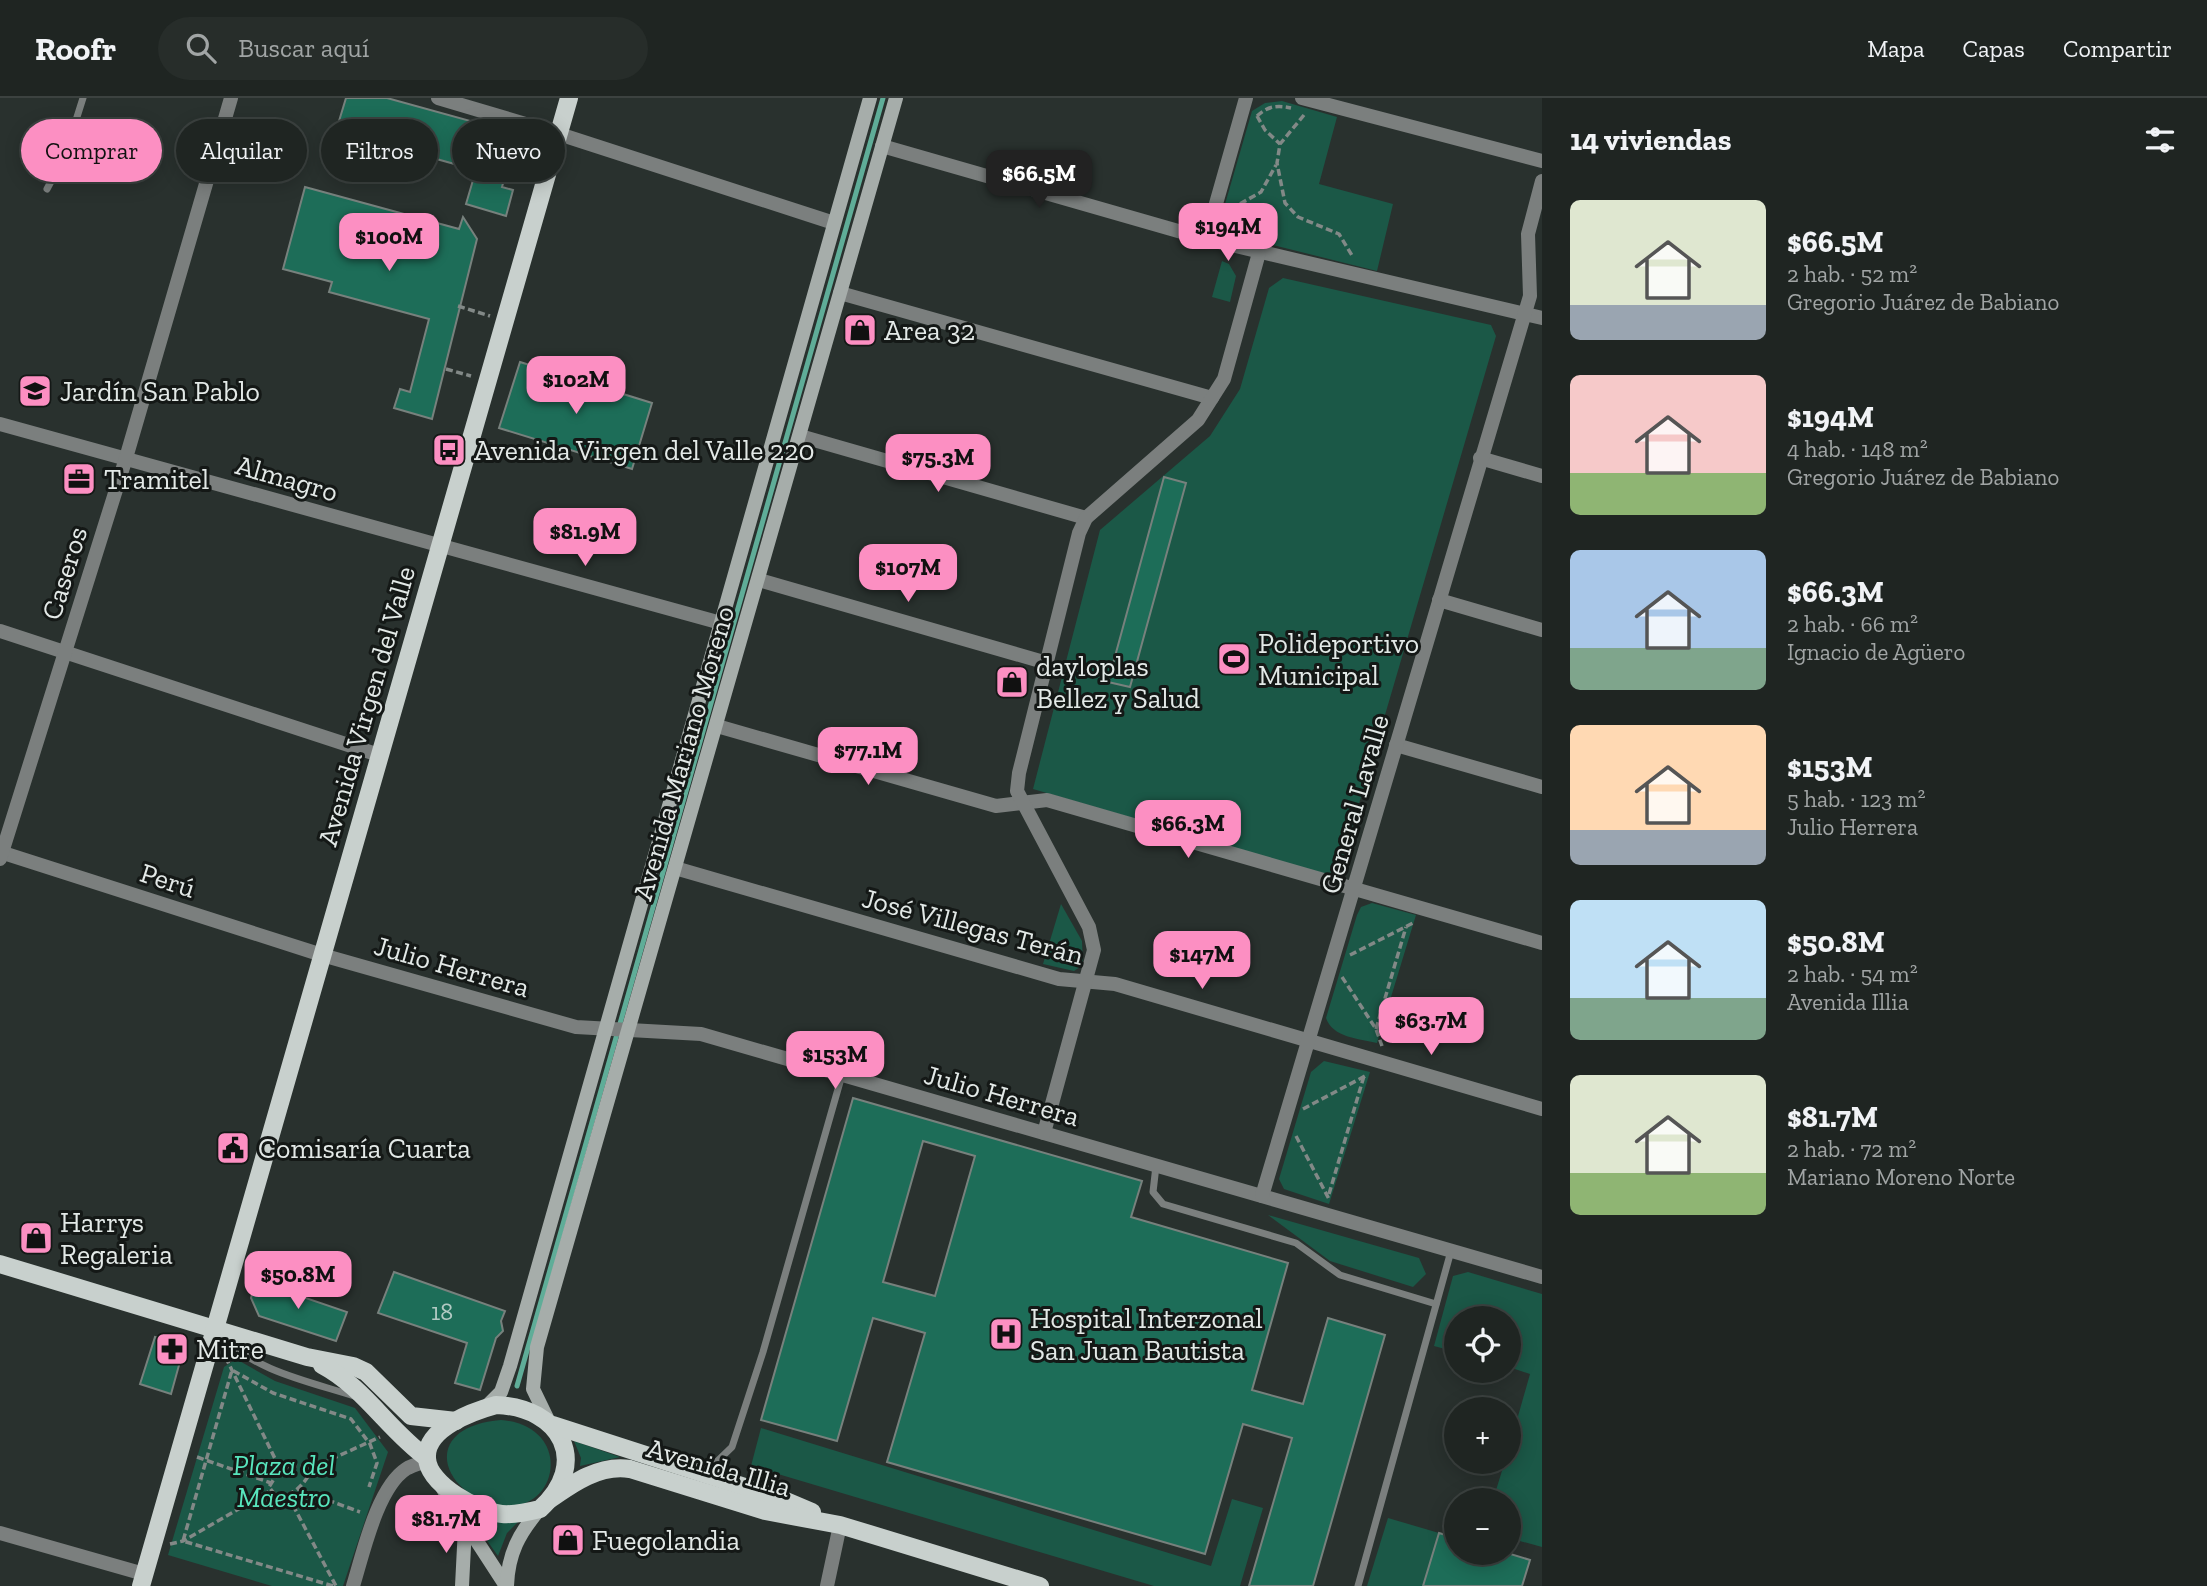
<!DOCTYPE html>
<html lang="es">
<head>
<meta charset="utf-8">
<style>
  :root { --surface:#1f2522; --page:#272d2a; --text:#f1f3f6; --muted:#a1a5a5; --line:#3c4240; --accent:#fc8fc2 }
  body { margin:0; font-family:"Zilla Slab",serif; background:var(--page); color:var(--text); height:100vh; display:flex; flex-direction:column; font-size:26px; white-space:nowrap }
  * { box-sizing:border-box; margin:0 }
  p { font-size:23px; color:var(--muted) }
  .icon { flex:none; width:38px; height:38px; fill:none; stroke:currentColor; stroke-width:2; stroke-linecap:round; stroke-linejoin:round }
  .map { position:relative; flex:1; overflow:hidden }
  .details { display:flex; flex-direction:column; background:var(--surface); width:665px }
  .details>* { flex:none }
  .top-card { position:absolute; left:21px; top:21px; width:665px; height:63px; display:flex; gap:14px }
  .fabs { position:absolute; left:1444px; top:1208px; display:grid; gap:14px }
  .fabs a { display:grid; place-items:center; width:77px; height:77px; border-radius:50%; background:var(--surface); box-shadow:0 4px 18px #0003,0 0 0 2px var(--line); font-size:35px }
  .price { position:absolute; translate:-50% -60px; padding:0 16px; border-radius:14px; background:var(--accent); color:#111; font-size:23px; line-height:46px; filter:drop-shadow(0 2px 4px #0008) }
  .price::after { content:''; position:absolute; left:50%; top:42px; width:21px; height:16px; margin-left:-10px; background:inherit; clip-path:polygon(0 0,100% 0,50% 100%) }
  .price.active { background:#222; color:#fff }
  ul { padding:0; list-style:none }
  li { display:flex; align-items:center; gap:21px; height:175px; padding:0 28px }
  li span { display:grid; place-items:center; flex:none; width:196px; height:140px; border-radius:10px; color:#555 }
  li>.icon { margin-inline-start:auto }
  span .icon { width:84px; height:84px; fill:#fffc; stroke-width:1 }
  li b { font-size:30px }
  h2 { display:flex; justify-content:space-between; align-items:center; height:84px; padding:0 28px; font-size:30px }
  .chip { padding:0 24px; border-radius:32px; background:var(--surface); box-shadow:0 4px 18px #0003,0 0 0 2px var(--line); font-size:24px; line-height:63px }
  .chip.active { background:var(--accent); color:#111 }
  header { display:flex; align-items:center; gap:42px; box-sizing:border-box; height:98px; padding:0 35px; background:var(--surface); border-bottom:2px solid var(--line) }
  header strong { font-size:33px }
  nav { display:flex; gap:38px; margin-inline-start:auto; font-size:24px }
  .search { width:490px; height:63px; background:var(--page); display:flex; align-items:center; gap:18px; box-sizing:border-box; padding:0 24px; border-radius:38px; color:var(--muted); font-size:26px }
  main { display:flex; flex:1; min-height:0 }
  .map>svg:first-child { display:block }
</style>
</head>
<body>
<header>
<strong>Roofr</strong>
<div class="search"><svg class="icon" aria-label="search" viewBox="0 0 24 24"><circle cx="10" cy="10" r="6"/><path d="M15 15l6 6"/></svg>Buscar aquí</div>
<nav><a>Mapa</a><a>Capas</a><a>Compartir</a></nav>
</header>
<main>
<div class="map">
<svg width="1542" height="1488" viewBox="0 0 1542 1488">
  <rect width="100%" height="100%" fill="#29312e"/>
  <g fill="#1b5847">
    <polygon points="1282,3 1337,19 1319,86 1393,106 1377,173 1229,136 1221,120 1252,13 1265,5"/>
    <polygon points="1222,163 1229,166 1236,178 1230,204 1212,199"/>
    <polygon points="1283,180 1491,227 1496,238 1339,774 1334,779 1033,691 1100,432 1210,338 1240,291 1269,190"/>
    <path d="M1372,805L1416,817L1377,945C1359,941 1332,939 1326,920L1357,817L1361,809Z"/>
    <polygon points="1061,806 1082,843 1083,867 1074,873 1043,866"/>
    <polygon points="1324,963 1370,974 1329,1106 1284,1091 1279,1081 1311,974"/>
    <polygon points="1268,1117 1419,1160 1426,1176 1413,1189 1330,1163"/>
    <polygon points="1468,1174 1542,1196 1542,1449 1509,1440 1508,1402 1493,1402 1505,1363 1508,1363 1509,1350 1530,1276 1509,1269 1508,1220 1456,1220 1456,1254 1434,1248 1453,1178"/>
    <polygon points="236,1261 275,1283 355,1310 388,1354 343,1488 272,1488 168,1457 224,1269"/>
    <path d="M501,1322C573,1328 560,1412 505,1408C443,1402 415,1329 501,1322Z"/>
    <polygon points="761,1330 1211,1468 1232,1401 1263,1410 1240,1488 1154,1488 751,1368"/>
    <polygon points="574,1343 620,1359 580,1368 581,1360"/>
    <polygon points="468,1416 503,1424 518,1424 507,1435 498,1458"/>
    <polygon points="1388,1420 1439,1435 1423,1488 1367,1488"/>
  </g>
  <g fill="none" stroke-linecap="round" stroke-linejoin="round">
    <polyline stroke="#5fad98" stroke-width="5" points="517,1288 883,0"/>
  </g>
  <g fill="#1d6d58" stroke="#77817d" stroke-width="2" fill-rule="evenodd">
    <polygon points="346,0 387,0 517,36 502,89 513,92 506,118 466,106 476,72 336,33"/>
    <polygon points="305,89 459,131 463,119 477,141 432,321 394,310 400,291 410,294 429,221 329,194 332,184 283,171"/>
    <polygon points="520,264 652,305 632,371 499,330"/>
    <polygon points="1164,379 1186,385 1130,589 1108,584"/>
    <path d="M853,1000L1142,1083L1131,1119L1288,1165L1252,1292L1303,1306L1328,1220L1385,1237L1313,1488H1249L1292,1340L1243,1326L1205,1456L887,1364L925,1235L873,1220L837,1343L761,1322ZM923,1043L975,1058L935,1198L883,1184Z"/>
    <polygon points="394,1174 505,1213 501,1223 503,1233 496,1240 480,1292 455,1285 467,1245 378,1215"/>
    <polygon points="256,1183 347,1214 336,1243 259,1218 251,1200"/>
    <polygon points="155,1239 171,1243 181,1260 171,1296 140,1286"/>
    <polygon points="1439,1435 1456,1440 1456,1454 1504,1454 1530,1462 1522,1488 1423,1488"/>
  </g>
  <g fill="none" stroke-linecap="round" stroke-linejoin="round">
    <g stroke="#828987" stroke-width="3.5" stroke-dasharray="7 3.5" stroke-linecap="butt">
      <polyline points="1304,17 1280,46 1277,65 1285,105 1298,119 1339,136 1353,159"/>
      <path d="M1257,18C1268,8 1277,7 1291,10"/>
      <polyline points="1257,18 1265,32 1280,46"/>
      <polyline points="1231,111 1261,94 1276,67"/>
      <polyline points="1230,119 1243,133"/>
      <polyline points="458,208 490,218"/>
      <polyline points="446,271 471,278"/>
      <polyline points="1350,857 1415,824"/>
      <polyline points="1342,879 1376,931 1382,948"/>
      <polyline points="1376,931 1406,829"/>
      <polyline points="1303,1011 1367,977"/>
      <polyline points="1296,1038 1330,1103"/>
      <polyline points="1329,1096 1364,978"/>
      <polyline points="224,1261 227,1262 281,1373"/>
      <polyline points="197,1359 271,1385"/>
      <path d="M290,1367L312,1370C307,1384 293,1399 277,1399L269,1389L277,1376Z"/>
      <polyline points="312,1370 380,1339"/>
      <polyline points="298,1391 360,1414"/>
      <polyline points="288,1398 336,1488"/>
      <polyline points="170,1446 183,1443 270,1393"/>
      <polyline points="333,1488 183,1443 232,1272 273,1295 351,1321 370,1346 377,1365 369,1389"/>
    </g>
    <g stroke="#7b7f7e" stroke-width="7">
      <polyline points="47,91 65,57 83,0"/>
      <polyline points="1156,1068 1153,1094 1163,1106 1296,1145 1340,1177 1436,1206"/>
      <path d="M220,1237C255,1273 307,1283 354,1298"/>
      <polyline points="705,1375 732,1349 763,1254 842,977"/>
      <polyline points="1358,1488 1451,1153"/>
    </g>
    <g stroke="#7b7f7e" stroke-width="14">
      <polyline points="438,0 559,36 834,125"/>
      <polyline points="1302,0 1542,63"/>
      <polyline points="882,48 1206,141 1542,220"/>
      <polyline points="1206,141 1246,0"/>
      <polyline points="840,195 1212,300"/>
      <polyline points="0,326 721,525"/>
      <polyline points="800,338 1086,420"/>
      <polyline points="1480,360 1542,378"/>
      <polyline points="759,482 1047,565"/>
      <polyline points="1439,502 1542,532"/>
      <polyline points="0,533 379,657"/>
      <polyline points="717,628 996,708 1047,702 1542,845"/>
      <polyline points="1396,647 1542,689"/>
      <polyline points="0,754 322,857 576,929 701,936 1542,1179"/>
      <polyline points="0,761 126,360 231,0"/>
      <polyline points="675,770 1059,881 1115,886 1542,1011"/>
      <polyline points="1044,1035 1094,852 1089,829 1017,693 1019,675 1079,435 1086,420 1198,322 1224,281 1259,155"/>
      <polyline points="1262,1098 1530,198 1528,136 1542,83"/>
      <polyline points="0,1435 144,1476"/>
      <path d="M353,1488C363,1456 377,1390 406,1371C412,1367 421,1365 427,1363"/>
      <polyline points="827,1488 840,1427"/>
    </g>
    <g stroke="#a6adaa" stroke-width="14">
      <polyline points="485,1310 501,1294 510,1268 870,0"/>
      <polyline points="548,1322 533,1291 537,1249 896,0"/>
      <polyline points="443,1391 506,1488"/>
      <polyline points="462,1488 465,1429"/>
      <path d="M507,1488C508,1456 519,1435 540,1411"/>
    </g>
    <g stroke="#c8d0cd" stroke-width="18">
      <polyline points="0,1166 307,1259 353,1268 366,1274 411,1318 456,1323"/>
      <path d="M322,1267C364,1289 389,1333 427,1360"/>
      <path d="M496,1307C561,1309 591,1365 540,1411C528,1414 515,1417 502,1416C479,1414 428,1387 427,1360C425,1330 474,1313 496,1307Z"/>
      <polyline points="553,1327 779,1400 812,1414"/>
      <path d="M549,1402C573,1385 600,1366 630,1371L765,1413L840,1427L1040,1488"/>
      <polyline points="141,1488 569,0"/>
    </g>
  </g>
  <defs>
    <symbol id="shop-square" viewBox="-11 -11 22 22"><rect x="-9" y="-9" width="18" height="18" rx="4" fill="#fc8fc2" stroke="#141816"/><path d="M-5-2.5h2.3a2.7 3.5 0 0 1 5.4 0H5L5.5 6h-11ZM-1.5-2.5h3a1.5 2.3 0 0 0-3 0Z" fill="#111"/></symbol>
    <symbol id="school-square" viewBox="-11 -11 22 22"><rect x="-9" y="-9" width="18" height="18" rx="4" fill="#fc8fc2" stroke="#141816"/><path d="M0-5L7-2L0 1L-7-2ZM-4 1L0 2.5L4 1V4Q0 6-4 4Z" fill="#111"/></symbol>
    <symbol id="bus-square" viewBox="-11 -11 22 22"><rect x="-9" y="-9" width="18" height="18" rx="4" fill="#fc8fc2" stroke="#141816"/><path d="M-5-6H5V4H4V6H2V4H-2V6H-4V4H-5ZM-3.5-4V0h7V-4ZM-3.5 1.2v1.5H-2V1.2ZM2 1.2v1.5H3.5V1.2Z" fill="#111"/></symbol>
    <symbol id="office-square" viewBox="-11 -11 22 22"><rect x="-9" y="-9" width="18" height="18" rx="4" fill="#fc8fc2" stroke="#141816"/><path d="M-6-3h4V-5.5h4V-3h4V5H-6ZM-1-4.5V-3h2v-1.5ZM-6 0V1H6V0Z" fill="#111"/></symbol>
    <symbol id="stadium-square" viewBox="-11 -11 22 22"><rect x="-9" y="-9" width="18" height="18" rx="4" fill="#fc8fc2" stroke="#141816"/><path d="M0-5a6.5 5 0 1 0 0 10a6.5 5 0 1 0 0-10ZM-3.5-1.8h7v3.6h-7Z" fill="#111"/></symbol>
    <symbol id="civic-square" viewBox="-11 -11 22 22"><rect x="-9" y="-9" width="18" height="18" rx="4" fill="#fc8fc2" stroke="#141816"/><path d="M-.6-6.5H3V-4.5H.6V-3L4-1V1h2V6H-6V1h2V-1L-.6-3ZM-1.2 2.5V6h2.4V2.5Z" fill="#111"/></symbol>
    <symbol id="hospital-square" viewBox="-11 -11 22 22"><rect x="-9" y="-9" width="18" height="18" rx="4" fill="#fc8fc2" stroke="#141816"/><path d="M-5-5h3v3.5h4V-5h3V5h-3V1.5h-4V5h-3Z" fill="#111"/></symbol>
    <symbol id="pharmacy-square" viewBox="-11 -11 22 22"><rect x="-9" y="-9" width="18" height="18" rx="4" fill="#fc8fc2" stroke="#141816"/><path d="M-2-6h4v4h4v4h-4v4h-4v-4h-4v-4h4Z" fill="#111"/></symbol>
  </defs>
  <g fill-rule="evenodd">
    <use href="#shop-square" x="841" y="213" width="38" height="38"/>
    <use href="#school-square" x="16" y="274" width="38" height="38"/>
    <use href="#bus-square" x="430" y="333" width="38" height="38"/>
    <use href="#office-square" x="60" y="362" width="38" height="38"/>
    <use href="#stadium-square" x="1215" y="542" width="38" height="38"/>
    <use href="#shop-square" x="993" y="565" width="38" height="38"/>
    <use href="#civic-square" x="214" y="1031" width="38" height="38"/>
    <use href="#shop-square" x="17" y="1121" width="38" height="38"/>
    <use href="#hospital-square" x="987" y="1217" width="38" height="38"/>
    <use href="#pharmacy-square" x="153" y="1232" width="38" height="38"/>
    <use href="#shop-square" x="549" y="1423" width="38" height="38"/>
  </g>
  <g text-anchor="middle" stroke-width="6" stroke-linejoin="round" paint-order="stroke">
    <g font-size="24" fill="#b2cac3">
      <text x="442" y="1222">18</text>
    </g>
    <g font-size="28" fill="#e3e9e7" stroke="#141816" text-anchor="start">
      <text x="884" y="242">Area 32</text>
      <text x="60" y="303">Jardín San Pablo</text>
      <text x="474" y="362">Avenida Virgen del Valle 220</text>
      <text x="104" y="391">Tramitel</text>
      <text x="1258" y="555">Polideportivo<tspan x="1258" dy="32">Municipal</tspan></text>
      <text x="1036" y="578">dayloplas<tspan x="1036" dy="32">Bellez y Salud</tspan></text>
      <text x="258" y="1060">Comisaría Cuarta</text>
      <text x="60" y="1134">Harrys<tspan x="60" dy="32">Regaleria</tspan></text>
      <text x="1030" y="1230">Hospital Interzonal<tspan x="1030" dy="32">San Juan Bautista</tspan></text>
      <text x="196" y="1261">Mitre</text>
      <text x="592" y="1452">Fuegolandia</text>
    </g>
    <g font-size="28" fill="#e3e9e7" stroke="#141816">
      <text transform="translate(287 380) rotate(16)" y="10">Almagro</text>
      <text transform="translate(64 475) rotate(-73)" y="10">Caseros</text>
      <text transform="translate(366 608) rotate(-74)" y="10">Avenida Virgen del Valle</text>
      <text transform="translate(683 655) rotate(-74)" y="10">Avenida Mariano Moreno</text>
      <text transform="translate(1354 706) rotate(-74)" y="10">General Lavalle</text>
      <text transform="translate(168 782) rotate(18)" y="10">Perú</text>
      <text transform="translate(973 828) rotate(15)" y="10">José Villegas Terán</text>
      <text transform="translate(452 868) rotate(16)" y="10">Julio Herrera</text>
      <text transform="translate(1002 997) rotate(16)" y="10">Julio Herrera</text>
      <text transform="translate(719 1369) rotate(16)" y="10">Avenida Illia</text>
    </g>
    <g font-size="28" font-style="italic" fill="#58e5bd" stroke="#141816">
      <text x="284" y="1377">Plaza del<tspan x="284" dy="32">Maestro</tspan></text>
    </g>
  </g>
</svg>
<div class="fabs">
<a><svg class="icon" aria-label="locate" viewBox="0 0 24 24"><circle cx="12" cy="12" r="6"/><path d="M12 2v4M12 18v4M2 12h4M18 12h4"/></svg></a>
<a>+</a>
<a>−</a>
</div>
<b class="price active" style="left:1039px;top:112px">$66.5M</b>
<b class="price" style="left:1228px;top:165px">$194M</b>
<b class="price" style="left:389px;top:175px">$100M</b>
<b class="price" style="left:576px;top:318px">$102M</b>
<b class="price" style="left:938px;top:396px">$75.3M</b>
<b class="price" style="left:585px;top:470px">$81.9M</b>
<b class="price" style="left:908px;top:506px">$107M</b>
<b class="price" style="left:868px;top:689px">$77.1M</b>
<b class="price" style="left:1188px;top:762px">$66.3M</b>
<b class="price" style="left:1202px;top:893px">$147M</b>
<b class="price" style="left:1431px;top:959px">$63.7M</b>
<b class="price" style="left:835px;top:993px">$153M</b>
<b class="price" style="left:298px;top:1213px">$50.8M</b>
<b class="price" style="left:446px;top:1457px">$81.7M</b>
<div class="top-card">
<a class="chip active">Comprar</a>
<a class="chip">Alquilar</a>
<a class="chip">Filtros</a>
<a class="chip">Nuevo</a>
</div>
</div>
<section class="details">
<h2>14 viviendas<svg class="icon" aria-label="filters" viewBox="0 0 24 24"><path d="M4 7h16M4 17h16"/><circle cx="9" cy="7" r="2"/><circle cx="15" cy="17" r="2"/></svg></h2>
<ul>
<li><span style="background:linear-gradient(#dfe7d0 75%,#9aa5b1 0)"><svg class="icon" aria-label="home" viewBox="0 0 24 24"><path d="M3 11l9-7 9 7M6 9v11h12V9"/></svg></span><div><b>$66.5M</b><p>2 hab. · 52 m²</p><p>Gregorio Juárez de Babiano</p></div></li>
<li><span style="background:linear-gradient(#f6c9c9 70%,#8fb573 0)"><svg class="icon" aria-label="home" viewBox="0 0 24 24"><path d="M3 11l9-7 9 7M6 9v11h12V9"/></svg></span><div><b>$194M</b><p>4 hab. · 148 m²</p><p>Gregorio Juárez de Babiano</p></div></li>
<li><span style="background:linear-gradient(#a9c7e8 70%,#7fa58c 0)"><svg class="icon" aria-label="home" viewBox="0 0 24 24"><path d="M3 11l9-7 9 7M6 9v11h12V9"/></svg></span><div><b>$66.3M</b><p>2 hab. · 66 m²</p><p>Ignacio de Agüero</p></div></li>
<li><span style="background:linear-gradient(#ffd9b3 75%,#9aa5b1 0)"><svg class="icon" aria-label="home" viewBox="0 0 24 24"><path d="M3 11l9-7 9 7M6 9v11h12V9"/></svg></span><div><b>$153M</b><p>5 hab. · 123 m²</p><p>Julio Herrera</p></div></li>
<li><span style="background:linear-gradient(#bfe0f5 70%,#7fa58c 0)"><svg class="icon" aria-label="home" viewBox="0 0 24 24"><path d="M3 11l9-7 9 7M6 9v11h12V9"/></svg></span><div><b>$50.8M</b><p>2 hab. · 54 m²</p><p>Avenida Illia</p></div></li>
<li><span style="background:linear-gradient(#dfe7d0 70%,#8fb573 0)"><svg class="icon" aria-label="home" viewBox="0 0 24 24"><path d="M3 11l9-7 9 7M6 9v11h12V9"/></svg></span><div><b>$81.7M</b><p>2 hab. · 72 m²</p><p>Mariano Moreno Norte</p></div></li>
</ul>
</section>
</main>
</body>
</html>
